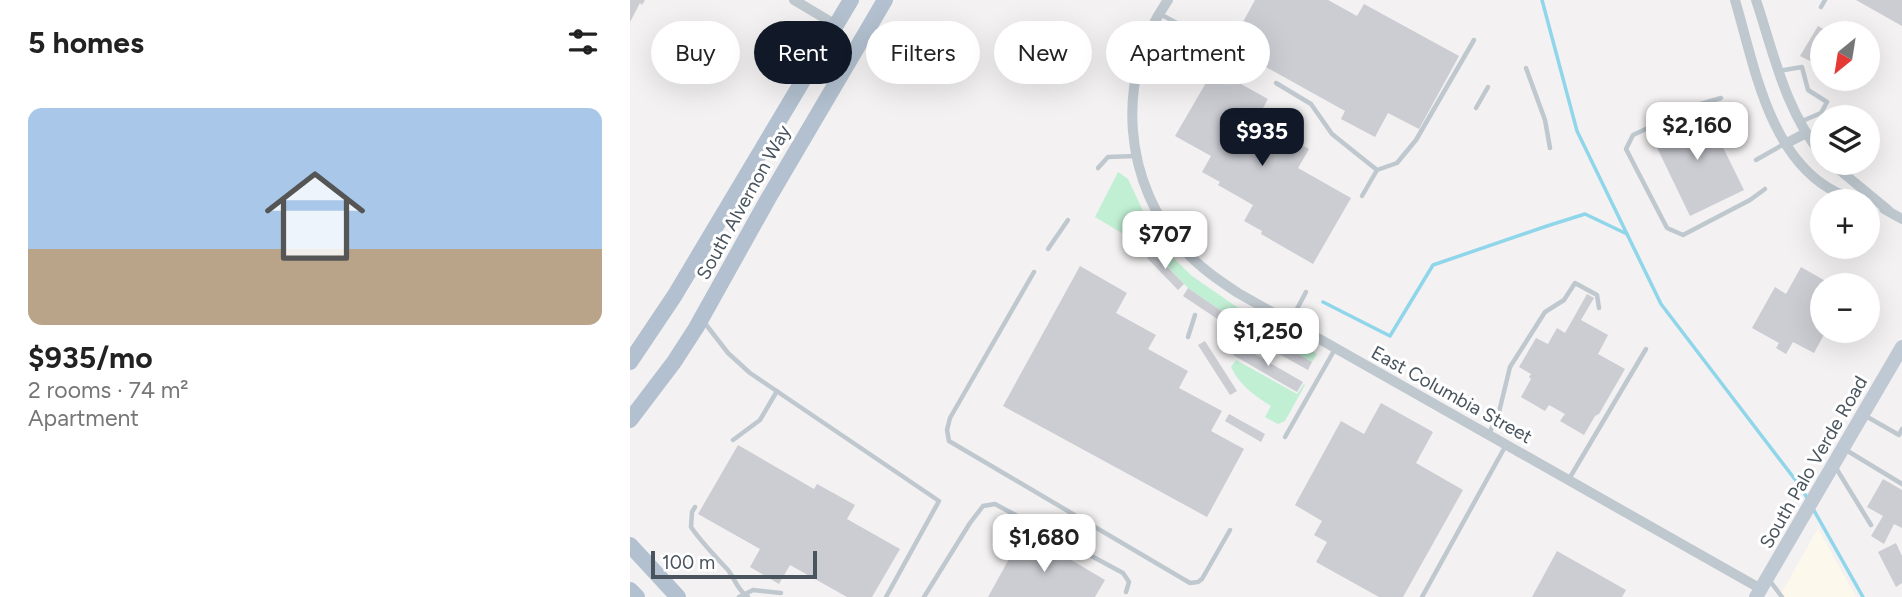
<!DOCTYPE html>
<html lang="en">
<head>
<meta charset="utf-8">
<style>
  :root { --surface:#fff; --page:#f2f2f2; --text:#222; --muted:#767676; --accent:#111827 }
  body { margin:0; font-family:Figtree,sans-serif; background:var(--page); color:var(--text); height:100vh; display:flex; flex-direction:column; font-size:26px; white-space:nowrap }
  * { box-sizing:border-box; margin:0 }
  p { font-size:23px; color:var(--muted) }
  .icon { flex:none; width:38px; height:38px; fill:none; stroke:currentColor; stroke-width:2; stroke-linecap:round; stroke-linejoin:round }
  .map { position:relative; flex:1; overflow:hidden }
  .sheet { display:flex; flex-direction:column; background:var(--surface); width:630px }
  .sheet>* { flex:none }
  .hud { position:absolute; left:21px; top:21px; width:665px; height:63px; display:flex; gap:14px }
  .needle { width:46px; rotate:210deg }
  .buttons { position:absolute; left:1180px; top:21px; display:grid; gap:14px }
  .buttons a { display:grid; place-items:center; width:70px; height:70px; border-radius:50%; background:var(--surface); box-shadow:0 7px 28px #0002; font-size:35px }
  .scale { position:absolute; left:21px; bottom:18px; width:166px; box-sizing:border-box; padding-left:7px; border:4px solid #49545e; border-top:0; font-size:19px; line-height:24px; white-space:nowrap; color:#49545e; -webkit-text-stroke:5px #fff; paint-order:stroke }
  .price { position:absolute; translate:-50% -60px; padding:0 16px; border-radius:14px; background:#fff; color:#222; font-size:23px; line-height:46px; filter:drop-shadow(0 2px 4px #0008) }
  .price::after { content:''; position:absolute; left:50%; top:42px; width:21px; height:16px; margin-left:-10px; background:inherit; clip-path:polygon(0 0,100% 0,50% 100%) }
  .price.on { background:var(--accent); color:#fff }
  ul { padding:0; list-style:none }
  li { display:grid; align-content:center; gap:14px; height:371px; padding:0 28px }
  li span { display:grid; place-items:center; height:217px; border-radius:14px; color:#555 }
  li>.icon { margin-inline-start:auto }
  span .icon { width:126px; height:126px; fill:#fffc; stroke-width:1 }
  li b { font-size:30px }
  h2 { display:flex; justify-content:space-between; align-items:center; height:84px; padding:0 28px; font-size:30px }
  .tag { padding:0 24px; border-radius:32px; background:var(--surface); box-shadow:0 7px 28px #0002; font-size:24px; line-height:63px }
  .tag.on { background:var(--accent); color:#fff }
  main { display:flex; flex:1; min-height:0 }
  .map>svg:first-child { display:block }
</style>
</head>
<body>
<main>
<section class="sheet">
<h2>5 homes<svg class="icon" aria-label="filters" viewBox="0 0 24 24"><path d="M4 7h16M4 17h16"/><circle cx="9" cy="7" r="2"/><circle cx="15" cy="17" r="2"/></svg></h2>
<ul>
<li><span style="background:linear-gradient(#a9c7e8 65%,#b9a48a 0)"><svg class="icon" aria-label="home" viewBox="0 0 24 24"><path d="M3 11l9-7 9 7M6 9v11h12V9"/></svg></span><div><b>$935/mo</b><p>2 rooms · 74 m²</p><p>Apartment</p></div></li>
</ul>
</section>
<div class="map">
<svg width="1272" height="597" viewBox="0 0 1272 597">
  <rect width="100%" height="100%" fill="#f3f1f1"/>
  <polygon fill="#fcf8ec" points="1188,528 1226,597 1149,597"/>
  <g fill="#c1efd4">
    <polygon points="488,172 498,179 513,211 535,250 562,276 617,314 687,354 682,362 603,319 558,288 524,252 520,254 510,244 465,217"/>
    <path d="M606,360L667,394L674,384L675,385L655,421L648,424L635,417L641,406C625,396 609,385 601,367Z"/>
  </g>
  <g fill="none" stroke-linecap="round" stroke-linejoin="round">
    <g stroke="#90d6eb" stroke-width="3.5">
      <polyline points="912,0 947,131 1031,304 1170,486 1179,501"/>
      <polyline points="693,302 760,336 803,265 917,226 955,214 997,234"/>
      <polyline points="1182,507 1233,597"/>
    </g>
  </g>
  <g fill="#cbcdd3">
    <polygon points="0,0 15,0 12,5 10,3 0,22"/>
    <polygon points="625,0 698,0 727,16 734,4 829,56 789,129 758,113 745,137 711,119 715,111 625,61 633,48 607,33"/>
    <polygon points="1226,0 1272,0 1272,26"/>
    <polygon points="1188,26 1200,33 1192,33 1192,67 1170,56"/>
    <polygon points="1237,54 1246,59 1237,73"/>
    <polygon points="584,69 638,99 627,119 679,149 668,168 721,198 683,264 631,234 632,231 614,221 623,205 588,185 590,182 572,172 581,156 545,136"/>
    <polygon points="1213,79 1234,79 1228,87"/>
    <polygon points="1073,107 1114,190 1060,216 1020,133"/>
    <polygon points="523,252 554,284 548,290 517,258"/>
    <polygon points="450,266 497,293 486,313 526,335 518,349 558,371 549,388 592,411 581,431 614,449 577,517 373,406"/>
    <polygon points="1171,267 1199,283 1198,285 1192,285 1192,331 1196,331 1184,353 1163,342 1156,354 1146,348 1149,343 1122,328 1145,287 1156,294"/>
    <polygon points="558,288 603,319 598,326 553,296"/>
    <polygon points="957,294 964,298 951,320 978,335 968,354 995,369 969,414 965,416 954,435 930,421 935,414 919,405 915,411 891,397 901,379 899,377 901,374 889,367 906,338 918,344 927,328 935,333"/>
    <polygon points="607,320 682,362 678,370 602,328"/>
    <polygon points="575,341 607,391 600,395 568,345"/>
    <polygon points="609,345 673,382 667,392 603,355"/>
    <polygon points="751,403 803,432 786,463 833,490 773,597 749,597 686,562 697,542 684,535 692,521 665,505 711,421 734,434"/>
    <polygon points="599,414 635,434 631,442 595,421"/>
    <polygon points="108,445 184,489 187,484 225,505 217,519 270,549 242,597 217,597 160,565 149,584 120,567 130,549 68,514"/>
    <polygon points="1253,479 1272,490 1272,528 1264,524 1254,544 1241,536 1253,516 1237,507"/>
    <polygon points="394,532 475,580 465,597 358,597"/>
    <polygon points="1266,543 1272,556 1272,583 1266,587 1248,552"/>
    <polygon points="927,551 996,590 992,597 902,597"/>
  </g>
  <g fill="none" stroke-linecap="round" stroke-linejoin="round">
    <g stroke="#bfc8cf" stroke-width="4.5">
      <polyline points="1191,7 1195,0"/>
      <polyline points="530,14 573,37"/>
      <polyline points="896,68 915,120 920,148"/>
      <polyline points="1148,71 1172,67 1178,90 1197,102 1191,113 1170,122"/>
      <polyline points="646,83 681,104 702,134 747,170 767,163 786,140 844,40"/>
      <polyline points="1091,98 1067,105 1003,135 996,149 1037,228 1053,235 1120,200 1135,189"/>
      <polyline points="846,108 858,87"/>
      <polyline points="1126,160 1154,144"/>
      <polyline points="468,168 478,157 506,156"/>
      <polyline points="732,196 747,170"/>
      <polyline points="1189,224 1192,219"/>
      <polyline points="418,249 438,220"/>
      <polyline points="404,272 320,418 317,430 319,441 560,583 568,582 572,579 600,530"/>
      <polyline points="74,322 98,353 120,373 309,501 256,597"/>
      <polyline points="660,322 676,292"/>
      <polyline points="558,337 565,315"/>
      <polyline points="1234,415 1269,435 1272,429"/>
      <polyline points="859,434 869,412 880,367 915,312 934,300 945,283 967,295 969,308"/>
      <polyline points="655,437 705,349"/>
      <polyline points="103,440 130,420 147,391"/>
      <polyline points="1216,450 1272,484"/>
      <polyline points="1206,468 1241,525"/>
      <polyline points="939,479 1016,349"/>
      <path d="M65,507L62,512L61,527C72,543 85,556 98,570C105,579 108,591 118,597"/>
      <polyline points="1140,581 1152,597"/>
      <polyline points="109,597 123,590 151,593"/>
      <polyline points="294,597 340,523 353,506 365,504 493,573 499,582 496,592"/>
      <polyline points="792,597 876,445"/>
    </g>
    <g stroke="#bfc8cf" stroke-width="10">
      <polyline points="164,0 206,25"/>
      <path d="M538,0C484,76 492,186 557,253C572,269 590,281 608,293L1131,589"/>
      <path d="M1105,0C1124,64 1139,159 1206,192C1215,196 1227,198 1237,201"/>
      <path d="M1126,0C1144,54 1155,110 1192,155"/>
      <polyline points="1155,144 1176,133"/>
      <polyline points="1201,163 1258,210"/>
      <polyline points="1254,209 1272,219"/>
    </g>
    <polyline stroke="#bfc9d4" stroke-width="14" points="1126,597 1272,347"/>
    <g stroke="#b2c0cf" stroke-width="16">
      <polyline points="0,362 45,295 221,0"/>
      <polyline points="0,420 44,362 66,328 138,199 255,0"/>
      <polyline points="0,545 48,597"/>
      <polyline points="0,590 7,597"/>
    </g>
  </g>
  <g text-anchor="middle" stroke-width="6" stroke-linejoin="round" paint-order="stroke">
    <g font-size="19" fill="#49545e" stroke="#fff">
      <text transform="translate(113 202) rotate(-61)" y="7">South Alvernon Way</text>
      <text transform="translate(822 394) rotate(29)" y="7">East Columbia Street</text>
      <text transform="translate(1183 462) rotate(-60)" y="7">South Palo Verde Road</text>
    </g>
  </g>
</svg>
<div class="buttons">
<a><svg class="needle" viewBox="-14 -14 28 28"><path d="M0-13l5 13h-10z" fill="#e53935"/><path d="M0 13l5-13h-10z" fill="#767676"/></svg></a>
<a><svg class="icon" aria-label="layers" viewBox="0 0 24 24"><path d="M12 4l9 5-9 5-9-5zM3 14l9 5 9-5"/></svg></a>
<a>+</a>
<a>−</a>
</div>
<div class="scale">100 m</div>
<b class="price" style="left:1067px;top:162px">$2,160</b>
<b class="price on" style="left:632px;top:168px">$935</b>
<b class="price" style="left:535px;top:271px">$707</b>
<b class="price" style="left:638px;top:368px">$1,250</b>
<b class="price" style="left:414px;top:574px">$1,680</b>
<div class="hud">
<a class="tag">Buy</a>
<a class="tag on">Rent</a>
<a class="tag">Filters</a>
<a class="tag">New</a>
<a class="tag">Apartment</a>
</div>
</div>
</main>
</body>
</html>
